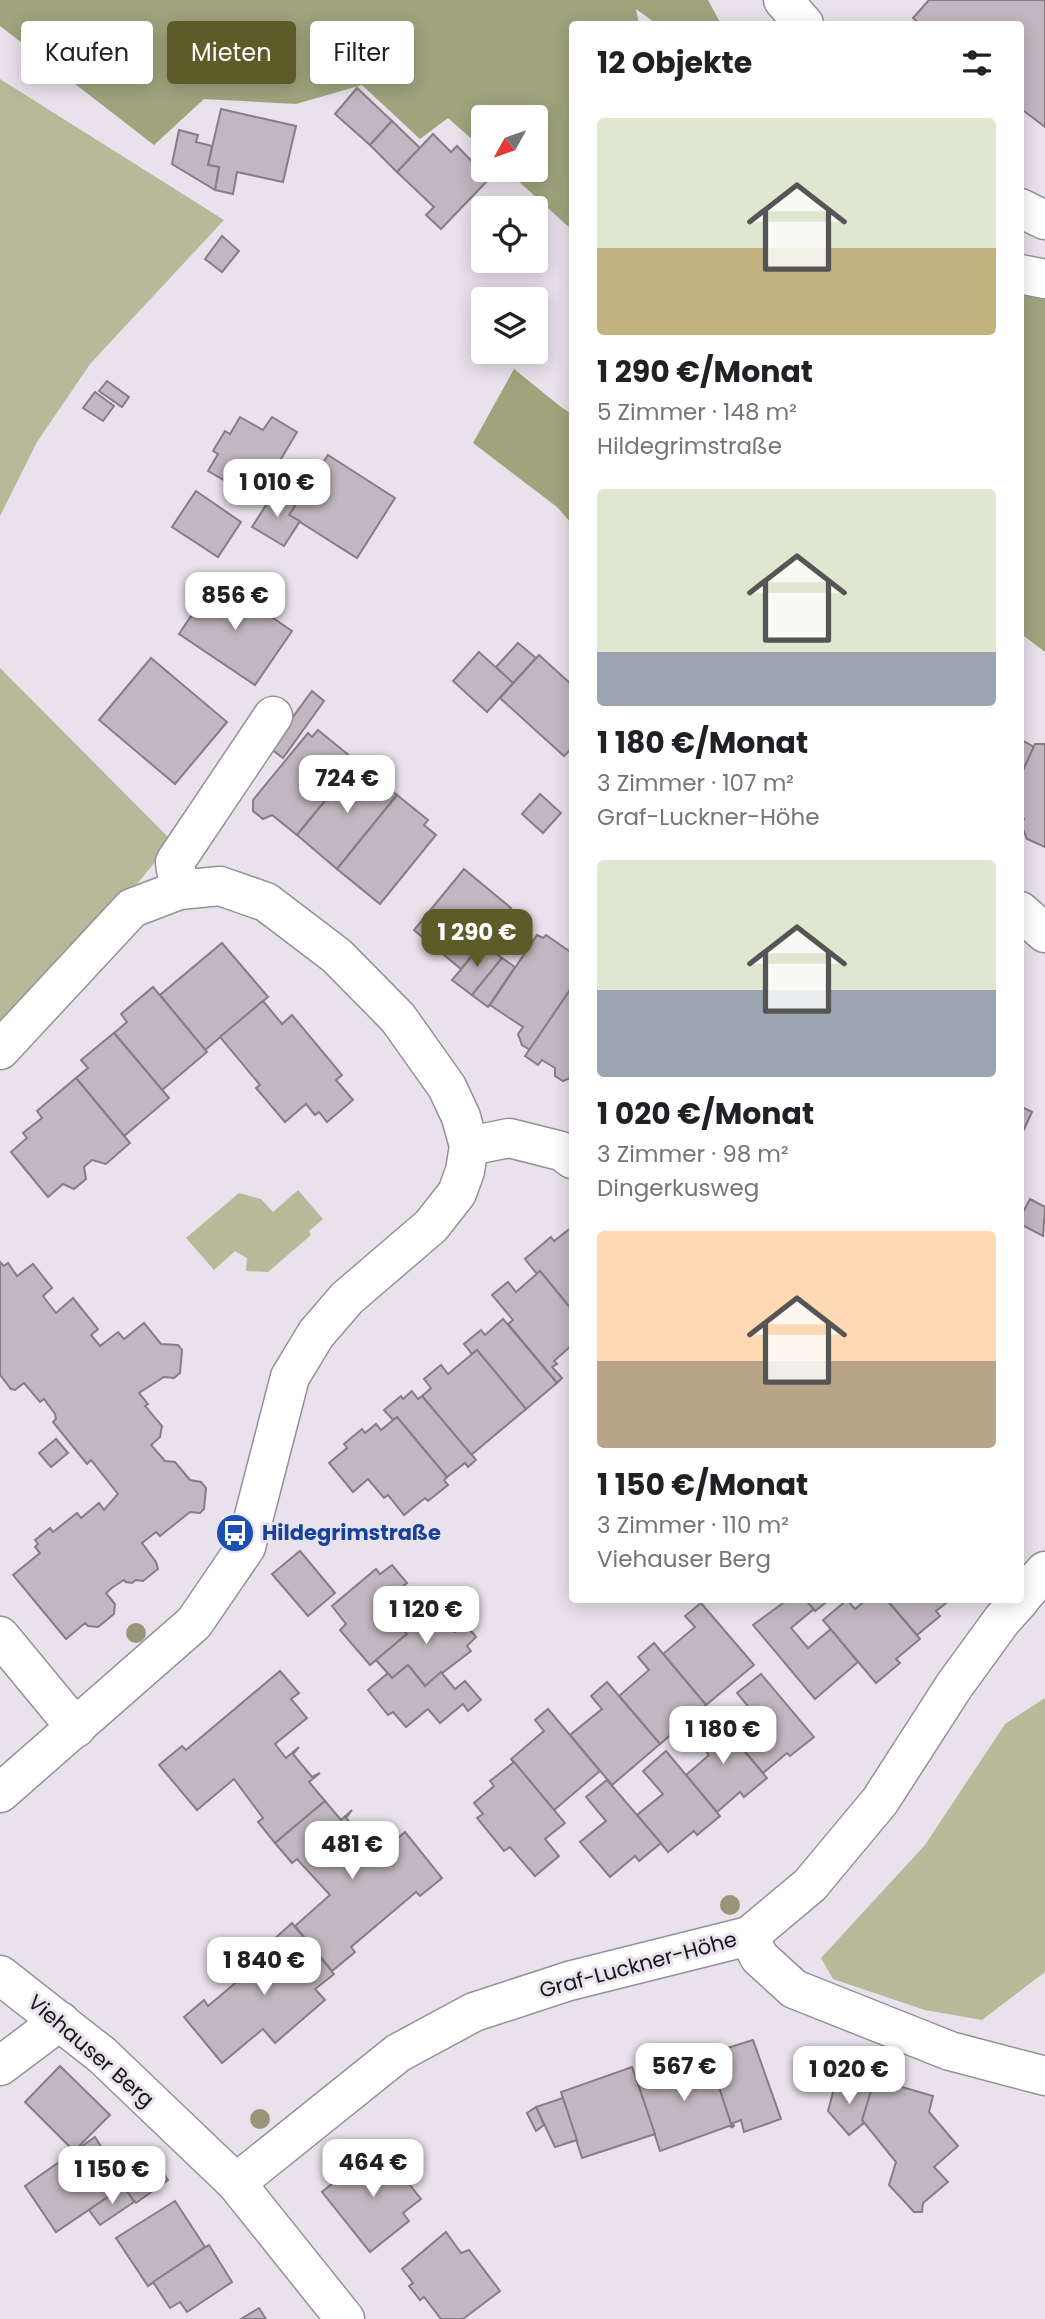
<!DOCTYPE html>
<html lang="de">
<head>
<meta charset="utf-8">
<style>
  :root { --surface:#fff; --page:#f6f6f6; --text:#202124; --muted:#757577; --accent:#5d5b28 }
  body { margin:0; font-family:Poppins,sans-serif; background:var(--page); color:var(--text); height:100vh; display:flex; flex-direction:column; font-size:26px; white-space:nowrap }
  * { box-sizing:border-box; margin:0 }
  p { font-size:23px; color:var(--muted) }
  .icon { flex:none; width:38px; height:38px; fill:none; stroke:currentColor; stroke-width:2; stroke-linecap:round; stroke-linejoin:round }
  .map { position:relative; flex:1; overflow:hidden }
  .side { position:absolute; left:569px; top:21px; width:455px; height:1582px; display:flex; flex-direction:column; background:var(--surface); border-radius:7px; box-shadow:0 4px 18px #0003 }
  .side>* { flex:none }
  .guide { position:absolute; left:21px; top:21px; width:443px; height:63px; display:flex; gap:14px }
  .needle { width:46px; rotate:230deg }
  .fabs { position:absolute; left:471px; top:105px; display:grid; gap:14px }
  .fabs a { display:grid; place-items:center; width:77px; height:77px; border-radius:7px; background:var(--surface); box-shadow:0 4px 18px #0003; font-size:35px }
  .price { position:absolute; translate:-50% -60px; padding:0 16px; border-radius:14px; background:#fff; color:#222; font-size:23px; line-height:46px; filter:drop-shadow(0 2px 4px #0008) }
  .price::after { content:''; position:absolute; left:50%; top:42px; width:21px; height:16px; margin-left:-10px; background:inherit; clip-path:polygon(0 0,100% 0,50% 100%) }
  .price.on { background:var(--accent); color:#fff }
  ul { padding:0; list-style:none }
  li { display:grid; align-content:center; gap:14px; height:371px; padding:0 28px }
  li span { display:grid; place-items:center; height:217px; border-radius:7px; color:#555 }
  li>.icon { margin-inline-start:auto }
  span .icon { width:126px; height:126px; fill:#fffc; stroke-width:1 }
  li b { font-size:30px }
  h2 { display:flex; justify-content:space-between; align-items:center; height:84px; padding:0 28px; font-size:30px }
  .tag { padding:0 24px; border-radius:7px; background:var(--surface); box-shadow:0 4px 18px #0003; font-size:24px; line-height:63px }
  .tag.on { background:var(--accent); color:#fff }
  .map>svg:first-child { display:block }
</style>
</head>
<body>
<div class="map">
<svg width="1045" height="2319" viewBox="0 0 1045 2319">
  <rect width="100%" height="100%" fill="#e9e1eb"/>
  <g fill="#b6ba98">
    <polygon points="0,79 224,220 90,364 37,442 0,516"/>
    <polygon points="0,668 172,841 124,900 0,1033"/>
    <polygon points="298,1190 323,1219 309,1231 311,1235 268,1272 246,1271 247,1258 235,1251 214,1270 186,1238 239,1193 261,1199 273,1212"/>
    <polygon points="1045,1698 1045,1972 982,2020 925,2010 833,1979 821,1958 925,1845 1005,1724"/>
  </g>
  <g fill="#a0a47d">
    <polygon points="0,0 708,0 721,24 657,24 636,9 639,24 572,24 572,230 506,170 536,170 536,117 483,117 483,149 448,118 420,139 362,85 296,104 204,99 154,145 0,26"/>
    <polygon points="1020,287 1045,294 1045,652 1020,633"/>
    <polygon points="514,369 561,407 572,414 572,524 557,507 473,443"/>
  </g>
  <g fill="#c2b7c0" stroke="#877d85" stroke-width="2">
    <polygon points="929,0 1045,0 1045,127 1020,108 1020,24 920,24 913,18"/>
    <polygon points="357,88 392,121 370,145 335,114"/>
    <polygon points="221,109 296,126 283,182 237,172 233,194 215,190 219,167 208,165"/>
    <polygon points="392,121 420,148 397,172 370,145"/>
    <polygon points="179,130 198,135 196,142 212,146 208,165 219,167 215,190 172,164"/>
    <polygon points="433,134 451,152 457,146 489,179 441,229 426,215 434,207 397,172"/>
    <polygon points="222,236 239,251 222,272 205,259"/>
    <polygon points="107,381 129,397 122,407 99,391"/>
    <polygon points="95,392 114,406 103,421 83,408"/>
    <polygon points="240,417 263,430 272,417 297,432 257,499 208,471 218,454 213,451 225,431 230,434"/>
    <polygon points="328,455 395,498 357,558 289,515"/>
    <polygon points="196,491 241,522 218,557 172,527"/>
    <polygon points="275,491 296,504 289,515 300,521 284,546 252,527"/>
    <polygon points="216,579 292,631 255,685 179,634"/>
    <polygon points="518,643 536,658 513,683 496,667"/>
    <polygon points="479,652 513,683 487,712 453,681"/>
    <polygon points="539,655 572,685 572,748 564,756 500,698"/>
    <polygon points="151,658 227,722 175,784 99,720"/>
    <polygon points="312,691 324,701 283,758 270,748"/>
    <polygon points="318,730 357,762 297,835 272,815 263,819 253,811 253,800 308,733 312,737"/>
    <polygon points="1020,739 1034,747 1020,777"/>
    <polygon points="1035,744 1045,744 1045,847 1027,839 1021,825 1024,819 1020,817 1020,777"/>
    <polygon points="357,762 397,795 337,869 297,835"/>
    <polygon points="540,794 561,813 543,833 522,814"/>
    <polygon points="397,795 428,820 424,825 436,835 380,904 337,869"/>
    <polygon points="464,869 511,908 461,969 414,930"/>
    <polygon points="537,935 543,938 546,935 572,953 572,987 530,1050 522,1045 518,1034 523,1027 490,1005"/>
    <polygon points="222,943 268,997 205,1050 160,995"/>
    <polygon points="483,943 502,958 472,995 452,980"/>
    <polygon points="502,958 515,967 488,1007 472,995"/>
    <polygon points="153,987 207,1052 162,1090 114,1033 127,1022 121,1014"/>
    <polygon points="572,987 572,1080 570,1078 563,1081 555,1076 555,1068 542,1060 538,1065 525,1056"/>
    <polygon points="263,1001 282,1024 292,1015 342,1075 336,1080 353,1100 327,1122 319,1112 315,1115 306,1104 285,1122 256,1088 260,1085 220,1037"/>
    <polygon points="114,1033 169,1098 124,1136 76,1078 88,1068 81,1060"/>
    <polygon points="76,1078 130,1143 106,1164 92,1160 84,1167 86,1179 74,1189 63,1184 48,1197 11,1152 27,1138 23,1133 42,1118 37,1111"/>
    <polygon points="1020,1106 1032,1112 1020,1138"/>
    <polygon points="1030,1199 1045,1207 1043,1236 1020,1224 1020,1218"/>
    <polygon points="572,1227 572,1310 540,1271 537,1274 525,1259 551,1237 554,1241"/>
    <polygon points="0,1262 4,1266 8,1263 17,1276 33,1264 52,1288 43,1296 56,1313 73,1298 98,1329 91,1335 100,1346 118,1332 124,1339 144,1323 161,1344 178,1345 182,1350 180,1373 174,1378 164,1377 139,1393 148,1404 145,1406 162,1426 160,1437 151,1445 165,1461 175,1462 190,1480 201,1482 206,1488 204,1509 200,1513 190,1512 160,1536 156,1532 142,1543 156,1562 158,1569 143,1581 136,1580 132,1583 126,1582 124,1580 113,1587 106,1593 115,1604 114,1614 98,1627 88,1626 85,1623 66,1639 13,1575 40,1553 35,1547 38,1544 35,1540 50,1528 53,1532 77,1513 81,1518 99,1503 104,1510 118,1494 91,1460 87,1464 53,1422 56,1419 55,1414 44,1399 40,1402 24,1383 15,1390 11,1389 0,1375"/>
    <polygon points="540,1271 572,1310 572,1345 554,1361 557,1364 552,1367 562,1378 557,1383 508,1324 513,1320 492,1295 508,1282 516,1292"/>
    <polygon points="503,1319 557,1383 526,1409 477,1350 472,1354 464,1344 481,1330 485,1335"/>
    <polygon points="477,1350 526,1409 471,1455 422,1396 431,1388 424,1379 441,1365 448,1374"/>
    <polygon points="412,1391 418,1399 422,1396 476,1460 468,1467 465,1463 447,1477 397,1417 393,1420 384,1410 401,1396 403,1399"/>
    <polygon points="397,1417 447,1477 444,1480 448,1485 428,1501 425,1498 404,1515 388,1495 384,1498 368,1479 353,1492 329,1463 347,1448 344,1444 362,1429 365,1433 376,1424 381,1430"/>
    <polygon points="56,1439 68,1453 51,1467 39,1453"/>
    <polygon points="300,1551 335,1593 308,1616 272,1574"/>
    <polygon points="392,1565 407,1583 398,1590 413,1608 397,1622 407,1634 370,1665 340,1630 346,1624 332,1606 376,1569 380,1574"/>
    <polygon points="787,1600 806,1600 814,1609 791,1628 808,1648 831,1629 858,1662 815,1699 753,1625"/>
    <polygon points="806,1600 829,1600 815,1611"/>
    <polygon points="847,1600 855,1609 866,1600 887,1600 920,1639 896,1659 900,1663 876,1683 823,1620"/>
    <polygon points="887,1600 950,1600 936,1611 940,1616 917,1635"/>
    <polygon points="419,1603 434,1621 441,1615 455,1632 465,1624 476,1637 467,1646 471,1651 425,1686 408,1665 392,1678 376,1660 407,1634 397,1622"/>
    <polygon points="701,1603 754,1665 706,1705 663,1654 695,1627 685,1616"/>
    <polygon points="654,1643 706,1705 660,1744 619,1696 649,1670 638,1657"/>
    <polygon points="408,1665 425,1686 441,1672 455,1689 465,1681 481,1700 468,1711 463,1704 440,1723 428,1709 406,1727 393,1712 388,1715 368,1690 388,1673 392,1678"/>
    <polygon points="280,1671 299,1693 291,1699 307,1718 275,1744 286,1758 299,1747 293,1754 312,1777 320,1773 309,1782 325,1801 275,1843 258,1822 263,1818 234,1779 197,1810 159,1765 182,1746 186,1750"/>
    <polygon points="761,1674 814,1737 790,1756 787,1753 763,1773 732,1736 756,1716 737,1693"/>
    <polygon points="607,1682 660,1744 612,1785 570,1735 602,1709 591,1696"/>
    <polygon points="548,1709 600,1771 554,1810 511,1759 544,1731 535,1720"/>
    <polygon points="712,1713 767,1778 744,1797 740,1792 717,1812 686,1775 709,1755 690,1732"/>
    <polygon points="666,1751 720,1816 697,1835 694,1831 668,1852 637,1815 663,1794 643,1771"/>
    <polygon points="514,1762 565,1823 545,1839 559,1856 535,1876 510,1847 504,1851 477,1818 483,1814 474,1803 494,1786 490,1781"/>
    <polygon points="607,1780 661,1843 639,1861 635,1856 610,1877 580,1842 606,1821 586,1797"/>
    <polygon points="325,1801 341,1820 352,1810 346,1818 365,1841 373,1837 360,1848 371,1861 405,1832 442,1878 420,1896 416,1892 351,1947 355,1952 332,1971 295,1926 330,1895 297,1859 292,1863 275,1843"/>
    <polygon points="292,1923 334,1974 315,1989 325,2000 275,2043 263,2029 222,2063 184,2017 204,2000 208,2006 239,1980 233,1973 247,1961 252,1966 276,1945 272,1941"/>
    <polygon points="753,2040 781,2119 744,2132 741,2120 733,2123 734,2126 732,2127 708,2054"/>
    <polygon points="708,2054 732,2127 729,2126 660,2151 637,2080 707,2058 706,2055"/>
    <polygon points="60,2066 110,2115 74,2151 25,2102"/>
    <polygon points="632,2067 655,2134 582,2158 561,2092"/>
    <polygon points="874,2079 933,2096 929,2112 958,2146 934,2167 948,2182 923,2203 922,2212 914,2212 889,2185 896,2162 862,2120"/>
    <polygon points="836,2081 871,2091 862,2120 864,2123 849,2135 828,2111"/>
    <polygon points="563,2098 577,2140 555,2147 536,2107"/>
    <polygon points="536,2107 544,2125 536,2131 527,2113"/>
    <polygon points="95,2137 105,2153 103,2154 124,2186 56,2232 25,2186"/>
    <polygon points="379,2146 421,2199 403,2213 409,2221 370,2252 322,2192"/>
    <polygon points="156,2163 168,2180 136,2203 125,2189 129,2187 127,2183"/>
    <polygon points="124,2186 134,2202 100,2225 89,2210"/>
    <polygon points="175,2201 205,2247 148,2286 116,2238"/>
    <polygon points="446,2232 461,2253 469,2250 500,2291 463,2319 441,2319 424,2297 420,2300 409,2286 413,2283 402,2269"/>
    <polygon points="209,2245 232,2282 187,2312 180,2302 170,2308 153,2282"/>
    <polygon points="259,2308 266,2319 241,2319"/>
  </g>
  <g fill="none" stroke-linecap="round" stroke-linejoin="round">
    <defs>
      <g id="minor">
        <polyline points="1020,274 1045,279"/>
        <polyline points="179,890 175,862 273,716"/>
        <polyline points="1020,911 1045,933"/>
        <polyline points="0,1050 132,908 179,890 220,886 266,902 337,956 398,1018 447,1087 461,1117 469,1146 465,1171 457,1193 431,1226 347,1298 316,1334 290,1377 246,1547 194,1623 0,1793"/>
        <polyline points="469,1146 509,1138 561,1151 572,1159"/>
        <polyline points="1020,1599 1045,1571"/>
        <polyline points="0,1636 76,1728"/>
        <polyline points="749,1936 759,1957 794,1989 950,2051 1045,2076"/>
        <polyline points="0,1975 102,2055 236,2183 345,2319"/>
        <polyline points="0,2066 60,2021"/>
        <polyline points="236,2183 398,2053 474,2012 569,1981 749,1936 810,1885 880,1801 954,1686 1002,1620 1020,1600"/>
      </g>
      <g id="major">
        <polyline points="783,0 804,24"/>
        <polyline points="1020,208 1045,220"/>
      </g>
    </defs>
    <use href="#minor" stroke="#97909a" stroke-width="41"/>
    <use href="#major" stroke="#97909a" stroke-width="41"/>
    <use href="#minor" stroke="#fff" stroke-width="38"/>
    <use href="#major" stroke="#fff" stroke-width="38"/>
  </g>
  <g fill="#989678">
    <circle cx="136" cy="1633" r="10"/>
    <circle cx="730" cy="1905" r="10"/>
    <circle cx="260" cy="2119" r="10"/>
  </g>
  <defs>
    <symbol id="bus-disc" viewBox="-11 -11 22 22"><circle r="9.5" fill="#1a4fb4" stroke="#e9e1eb"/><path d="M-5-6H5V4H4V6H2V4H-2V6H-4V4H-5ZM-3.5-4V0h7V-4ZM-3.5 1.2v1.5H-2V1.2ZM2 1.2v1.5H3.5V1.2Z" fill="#fff"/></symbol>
  </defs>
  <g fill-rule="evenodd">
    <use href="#bus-disc" x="213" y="1511" width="44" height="44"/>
  </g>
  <g text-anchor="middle" stroke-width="6" stroke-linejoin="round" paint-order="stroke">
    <g font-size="21" font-weight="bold" fill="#164399" stroke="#e9e1eb" text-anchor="start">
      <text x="262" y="1540">Hildegrimstraße</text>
    </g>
    <g font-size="21" fill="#19161a" stroke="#e9e1eb">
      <text transform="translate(638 1965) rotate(-15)" y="7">Graf-Luckner-Höhe</text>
      <text transform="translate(91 2051) rotate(41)" y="7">Viehauser Berg</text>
    </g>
  </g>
</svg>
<div class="fabs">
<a><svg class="needle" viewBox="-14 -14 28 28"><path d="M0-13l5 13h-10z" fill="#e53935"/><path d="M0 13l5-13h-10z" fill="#757577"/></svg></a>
<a><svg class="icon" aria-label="locate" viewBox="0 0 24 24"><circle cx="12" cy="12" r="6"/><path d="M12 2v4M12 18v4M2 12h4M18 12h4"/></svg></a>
<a><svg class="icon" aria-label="layers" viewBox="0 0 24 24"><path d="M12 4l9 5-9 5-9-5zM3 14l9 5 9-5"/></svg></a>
</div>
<b class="price" style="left:277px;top:519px">1 010 €</b>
<b class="price" style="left:235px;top:632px">856 €</b>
<b class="price" style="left:347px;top:815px">724 €</b>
<b class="price on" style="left:477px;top:969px">1 290 €</b>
<b class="price" style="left:426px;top:1646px">1 120 €</b>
<b class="price" style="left:723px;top:1766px">1 180 €</b>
<b class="price" style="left:352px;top:1881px">481 €</b>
<b class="price" style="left:264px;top:1997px">1 840 €</b>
<b class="price" style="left:684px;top:2103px">567 €</b>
<b class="price" style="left:849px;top:2106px">1 020 €</b>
<b class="price" style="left:373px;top:2199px">464 €</b>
<b class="price" style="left:112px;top:2206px">1 150 €</b>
<div class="guide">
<a class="tag">Kaufen</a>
<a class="tag on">Mieten</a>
<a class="tag">Filter</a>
</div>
<section class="side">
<h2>12 Objekte<svg class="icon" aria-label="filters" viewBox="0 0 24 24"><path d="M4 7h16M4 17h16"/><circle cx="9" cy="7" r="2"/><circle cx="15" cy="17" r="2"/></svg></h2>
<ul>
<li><span style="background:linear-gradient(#dfe7d0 60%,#c2b280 0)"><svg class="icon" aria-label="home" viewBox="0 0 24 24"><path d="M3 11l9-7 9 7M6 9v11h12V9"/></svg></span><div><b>1 290 €/Monat</b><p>5 Zimmer · 148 m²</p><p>Hildegrimstraße</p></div></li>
<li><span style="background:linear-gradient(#dfe7d0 75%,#9aa5b1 0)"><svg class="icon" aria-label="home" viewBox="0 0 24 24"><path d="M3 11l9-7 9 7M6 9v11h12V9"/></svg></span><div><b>1 180 €/Monat</b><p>3 Zimmer · 107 m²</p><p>Graf-Luckner-Höhe</p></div></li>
<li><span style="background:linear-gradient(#dfe7d0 60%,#9aa5b1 0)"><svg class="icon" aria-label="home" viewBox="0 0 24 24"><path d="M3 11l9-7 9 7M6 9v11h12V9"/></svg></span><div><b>1 020 €/Monat</b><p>3 Zimmer · 98 m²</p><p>Dingerkusweg</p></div></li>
<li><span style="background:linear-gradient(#ffd9b3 60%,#b9a48a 0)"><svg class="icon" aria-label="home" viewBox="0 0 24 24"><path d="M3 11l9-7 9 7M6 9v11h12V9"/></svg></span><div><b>1 150 €/Monat</b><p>3 Zimmer · 110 m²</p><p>Viehauser Berg</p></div></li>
</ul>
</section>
</div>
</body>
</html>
